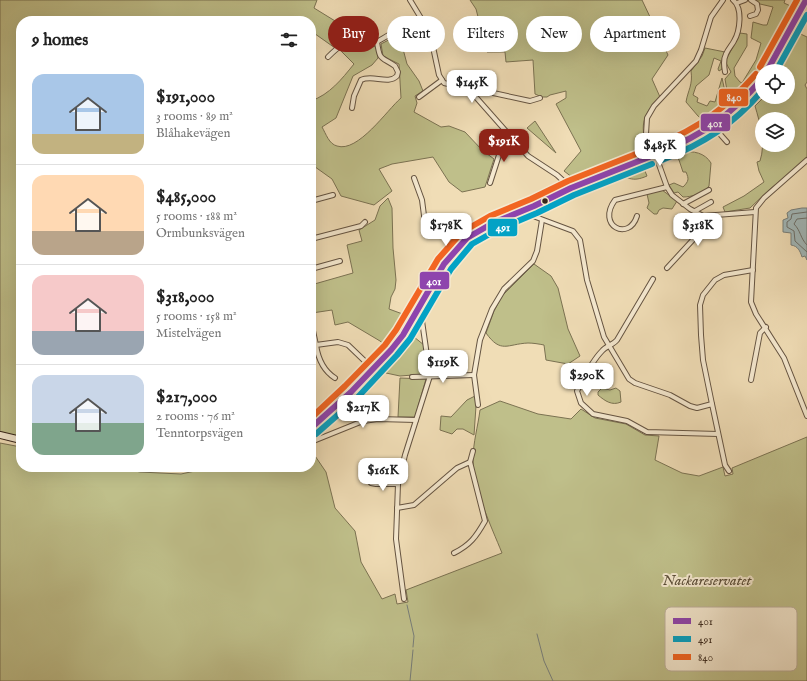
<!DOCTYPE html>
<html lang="en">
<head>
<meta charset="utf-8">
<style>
  :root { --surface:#fff; --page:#f2f2f2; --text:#222; --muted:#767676; --line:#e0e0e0; --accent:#8f2418 }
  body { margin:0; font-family:"IM FELL English",serif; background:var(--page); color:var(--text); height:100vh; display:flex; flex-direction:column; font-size:15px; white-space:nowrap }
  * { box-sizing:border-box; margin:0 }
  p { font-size:13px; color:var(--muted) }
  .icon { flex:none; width:22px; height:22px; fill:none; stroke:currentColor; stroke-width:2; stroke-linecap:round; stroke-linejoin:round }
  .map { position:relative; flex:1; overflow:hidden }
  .drawer { position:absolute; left:16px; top:16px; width:300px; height:456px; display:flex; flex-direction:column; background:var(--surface); border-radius:16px; box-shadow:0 4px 16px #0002 }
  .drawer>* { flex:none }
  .guide { position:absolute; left:328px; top:16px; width:380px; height:36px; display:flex; gap:8px }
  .buttons { position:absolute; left:755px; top:64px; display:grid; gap:8px }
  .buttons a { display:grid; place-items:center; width:40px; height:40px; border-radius:50%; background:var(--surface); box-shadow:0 4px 16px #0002; font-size:20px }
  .price { position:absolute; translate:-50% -34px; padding:0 9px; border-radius:8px; background:#fff; color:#222; font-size:13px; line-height:26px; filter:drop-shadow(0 1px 2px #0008) }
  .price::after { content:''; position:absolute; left:50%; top:24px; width:12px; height:9px; margin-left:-6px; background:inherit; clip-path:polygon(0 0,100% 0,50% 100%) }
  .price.selected { background:var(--accent); color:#fff }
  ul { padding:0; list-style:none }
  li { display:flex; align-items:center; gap:12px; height:100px; padding:0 16px }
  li+li { border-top:1px solid var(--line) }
  li span { display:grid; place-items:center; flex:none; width:112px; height:80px; border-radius:12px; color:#555 }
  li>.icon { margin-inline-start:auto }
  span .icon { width:48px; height:48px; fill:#fffc; stroke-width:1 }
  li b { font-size:17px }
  h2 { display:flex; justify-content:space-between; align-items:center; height:48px; padding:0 16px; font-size:17px }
  .pill { padding:0 14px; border-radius:18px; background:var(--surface); box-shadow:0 4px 16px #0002; font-size:14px; line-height:36px }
  .pill.selected { background:var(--accent); color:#fff }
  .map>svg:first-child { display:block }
</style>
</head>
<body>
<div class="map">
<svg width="807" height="681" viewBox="0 0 807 681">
  <rect width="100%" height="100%" fill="#f0ddb6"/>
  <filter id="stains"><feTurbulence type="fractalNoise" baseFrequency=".005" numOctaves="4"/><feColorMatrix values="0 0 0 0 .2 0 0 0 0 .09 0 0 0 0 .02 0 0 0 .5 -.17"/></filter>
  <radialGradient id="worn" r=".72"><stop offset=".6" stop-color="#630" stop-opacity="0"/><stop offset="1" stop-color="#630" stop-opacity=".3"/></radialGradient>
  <g fill="#bfbf8a" stroke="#7b7252" fill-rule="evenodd">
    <polygon points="0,0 317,0 314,8 340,24 342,35 335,48 311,31 311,21 21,21 21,439 0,434"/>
    <path d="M470,0H642L668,55L652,79L660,97C644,113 639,124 647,146L611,166L577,181L564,171L581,151L556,104L566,98V91L550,95L547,97H542L535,94L533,60L506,62L505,52H487L476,9Z"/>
    <polygon points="755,0 785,0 784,3 797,9 772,55 761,71 732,105 729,102 725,79 731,72 726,63 726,60 740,33 747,34 747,46 734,68 735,76 740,82 742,83 756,60 761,43 751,38 753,22 763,25 767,25 773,7 760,4"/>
    <path d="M794,31L807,37V82L805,85L807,89V159L770,189L750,208L725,212L723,207L744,196L764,182L759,171L757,162L760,161C766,143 760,123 755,106L764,97H788V71H772ZM762,119H788V145H762Z"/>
    <path d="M398,35L399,46L403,49L407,64L419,81L423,91L415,96L417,103L414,112L441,127L449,126L465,132L482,150L494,159L485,187L462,192L449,182L433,157L392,164L379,169L392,191L374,205L341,196L332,179L311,164V101C330,94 341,80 354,64L341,51L345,47L363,50L376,46L378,58L372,65L353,76L336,118L322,127C326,134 329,144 337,146C358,153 387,110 401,98L399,64L383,56L381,44Z"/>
    <path d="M705,48L725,52L722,69L719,71L718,69L721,61L714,58L709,75L696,86L693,95L698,98L697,102L707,106L710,101L715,102L722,78L726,96L731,107L709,125L698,116L686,102C688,90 693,85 691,71L702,56Z"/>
    <polygon points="535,121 556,153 527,128"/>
    <path d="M680,150L682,153C693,150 705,153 711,163L709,186C703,194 691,197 683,197L678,192L674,193L669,185L674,183L683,187C689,181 689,179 686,172H683L679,160L674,153Z"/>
    <path d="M641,161L647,176C631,183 628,177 614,172Z"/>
    <polygon points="662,190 677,201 672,209 663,208 659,210 657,214 654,214 647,208 649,203 647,194"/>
    <polygon points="388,198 392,208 393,248 396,280 395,289 391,297 389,309 408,316 400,332 387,347 380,341 348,322 335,325 332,310 312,313 311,285 353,273 347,245 362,241 359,230 375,220 380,206"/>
    <path d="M534,264L551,276L558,288L568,329L580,356L568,364L546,360L544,345C539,344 533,343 528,343C507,344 501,354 486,333L494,311L502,296Z"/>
    <polygon points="414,321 419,322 421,328 414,337 424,345 426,374 400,376 386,373 383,363"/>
    <polygon points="400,378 426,379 415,417 398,417"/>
    <path d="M602,388L610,390L616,388L620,391L621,402C612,406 605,401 598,395V392Z"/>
    <polygon points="475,396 476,406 474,435 463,429 457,429 452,434 440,430 441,416 451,417 467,400"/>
    <path d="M500,401L538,414L571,419L581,409L595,418L626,424L645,435L659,436L655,460L682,473L699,476L723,467L725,476L733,474L732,468L807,437V681H0V443L21,447V467H116L140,472L181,474L214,467H311V450L326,472L335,508L355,531L361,562L382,599L395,594L397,604L408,602L406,590L502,553C491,526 473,488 473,459C473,443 478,426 480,410Z"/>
  </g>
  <path fill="#a1b8ba" stroke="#777e7a" d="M802,208H807V260L805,256L802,257C800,251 798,246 791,245V233L783,232V220L788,218L787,213L791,210Z"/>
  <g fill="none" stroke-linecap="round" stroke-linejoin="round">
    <g stroke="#6c6f6a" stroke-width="1">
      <polyline points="807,212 792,214 791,219 787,222 787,227 794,231 795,241 807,252"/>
      <path d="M807,218L797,219L794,224C801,231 800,238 807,245"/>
    </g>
    <g stroke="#777e7a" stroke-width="1">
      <polyline points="407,605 414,636 413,647"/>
      <polyline points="537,634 544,661 553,681"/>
      <polyline points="410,681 413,650"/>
    </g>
    <defs>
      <g id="minor">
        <polyline points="410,0 430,33 439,75 444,83 465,88 474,95 528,156 557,175 571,188"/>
        <polyline points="737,3 745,0"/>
        <polyline points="750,16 756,14 758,10 757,4 751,0"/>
        <path d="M328,57C349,36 343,49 366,46C377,44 386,35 397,31C406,28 418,31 427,27"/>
        <path d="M725,72C724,66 723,60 726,54C728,49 732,45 734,41C740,31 743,8 733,0"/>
        <polyline points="474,95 480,91 484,91 530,101 540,98"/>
        <polyline points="419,97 442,80"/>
        <path d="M352,108L354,96L361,80C372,74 388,85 397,76L398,72L395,66C380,56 380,61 377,42"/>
        <polyline points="719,133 727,142"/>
        <polyline points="653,149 646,134 647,118 654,106 696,61 701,50 711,17 723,0"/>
        <polyline points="657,159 667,187 672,195 690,209 703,216 755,212"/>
        <polyline points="807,160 764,198 756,208 751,302 756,314 784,358 807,416"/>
        <polyline points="414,178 422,200 426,231 430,233 461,231 467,238"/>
        <polyline points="490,183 500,152 513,140"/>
        <polyline points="311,201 333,195"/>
        <polyline points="683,204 709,190"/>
        <polyline points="529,208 533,216 573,231 580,240 587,280 604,337 629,379 635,383 670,395 690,406 697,408 712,404 725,465 729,471"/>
        <polyline points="695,211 711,202"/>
        <path d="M637,216C629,242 596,226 615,200L667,187"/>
        <polyline points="311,239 361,226 365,222"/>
        <polyline points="667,268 702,230 703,216"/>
        <polyline points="311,269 340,261"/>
        <path d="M653,279L617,340C613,345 606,346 602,351C591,362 584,378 577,391L581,403L593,414L627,421L647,432L718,434"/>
        <polyline points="311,321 316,345 338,342 348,345 373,369"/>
        <path d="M316,345C318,358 324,371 335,378"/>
        <polyline points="412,377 474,375"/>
        <polyline points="751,380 760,333 766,327"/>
        <polyline points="712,404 703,360 701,335 700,305 703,295 715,280 724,275 753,270"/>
        <polyline points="478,405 474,375 480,340 492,309 504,289 533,261 537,251 542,220"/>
        <polyline points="311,442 363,421 378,419 416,420"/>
        <polyline points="470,462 473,451"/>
        <polyline points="371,483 376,484 398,484"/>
        <path d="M397,508L414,505L457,468L470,462L485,521C476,537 470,545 454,553"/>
        <polyline points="404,599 396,539 398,484 405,455 430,376 422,321 417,312"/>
      </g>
      <g id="secondary">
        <polyline points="767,71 781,48 806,0"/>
        <path d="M659,153C708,134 729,118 762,79"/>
        <polyline points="649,157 649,153 653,149 656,149 659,153"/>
        <polyline points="649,157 652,159 657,159 659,157 659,153"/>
        <polyline points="311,428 326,416 351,392 391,350 403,335 444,264 467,238 493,223 534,206 571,188 649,157"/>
        <polyline points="0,435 21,440"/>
      </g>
    </defs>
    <use href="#minor" stroke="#655442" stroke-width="6"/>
    <use href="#secondary" stroke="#37261b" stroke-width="8"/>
    <use href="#minor" stroke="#f5e9d0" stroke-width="4"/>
    <use href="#secondary" stroke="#f5e9d0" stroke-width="6"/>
    <defs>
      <g id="bus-1">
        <polyline points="767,71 806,0"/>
        <path d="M659,153C704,134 730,116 762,79"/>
        <polyline points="311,428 351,392 391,350 403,335 444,264 467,238 493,223 534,206 571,188 649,157"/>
      </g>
      <g id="bus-2">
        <polyline points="776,71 807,15"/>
        <path d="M662,160C703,144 733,125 762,91"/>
        <polyline points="316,434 357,398 397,355 410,339 451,269 472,244 497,230 537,213 574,195 652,164"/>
      </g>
      <g id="bus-3">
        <polyline points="760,67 797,0"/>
        <path d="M656,146C700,127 724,110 756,74"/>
        <polyline points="311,418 345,386 385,345 396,330 438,259 462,232 490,216 531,199 568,181 646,150"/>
      </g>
    </defs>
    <use href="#bus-1" stroke="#f5e9d0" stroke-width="9"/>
    <use href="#bus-2" stroke="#f5e9d0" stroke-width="9"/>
    <use href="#bus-3" stroke="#f5e9d0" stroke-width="9"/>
    <use href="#bus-1" stroke="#8e44ad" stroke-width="6"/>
    <use href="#bus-2" stroke="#03a2c5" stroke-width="6"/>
    <use href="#bus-3" stroke="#f26522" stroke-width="6"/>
  </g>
  <circle fill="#37261b" stroke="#f5e9d0" stroke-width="1.5" cx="545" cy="201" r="3.5"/>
  <g text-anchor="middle" stroke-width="4" stroke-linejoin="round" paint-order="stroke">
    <g font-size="15" font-style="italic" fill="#594c37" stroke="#f5e9d0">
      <text x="707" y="585">Nackareservatet</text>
    </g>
  </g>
  <rect x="665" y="607" width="132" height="64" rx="6" fill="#f5e9d0" stroke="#bcae9a" stroke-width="1"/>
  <rect x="673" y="618" width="18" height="6" fill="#8e44ad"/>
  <rect x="673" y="636" width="18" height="6" fill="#03a2c5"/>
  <rect x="673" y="654" width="18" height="6" fill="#f26522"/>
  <g font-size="11" fill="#37261b">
    <text x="698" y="625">401</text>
    <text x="698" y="643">491</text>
    <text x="698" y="661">840</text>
  </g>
  <g stroke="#f5e9d0" stroke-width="1.5">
    <rect x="718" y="88" width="31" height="19" rx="4" fill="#f26522"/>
    <rect x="700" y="113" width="31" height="19" rx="4" fill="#8e44ad"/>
    <rect x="487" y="218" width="31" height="19" rx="4" fill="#03a2c5"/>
    <rect x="419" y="271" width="31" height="19" rx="4" fill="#8e44ad"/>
  </g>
  <g font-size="11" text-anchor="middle" font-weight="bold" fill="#fff">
    <text x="734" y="101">840</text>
    <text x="715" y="127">401</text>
    <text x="503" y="231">491</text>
    <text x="434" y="285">401</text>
  </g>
  <rect width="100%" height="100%" filter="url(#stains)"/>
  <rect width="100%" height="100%" fill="url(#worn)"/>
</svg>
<div class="buttons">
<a><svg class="icon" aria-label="locate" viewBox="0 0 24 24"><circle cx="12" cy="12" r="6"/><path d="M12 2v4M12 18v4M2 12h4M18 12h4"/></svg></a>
<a><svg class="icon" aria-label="layers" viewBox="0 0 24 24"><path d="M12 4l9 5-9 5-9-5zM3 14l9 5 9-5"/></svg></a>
</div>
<b class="price" style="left:472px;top:104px">$145K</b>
<b class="price selected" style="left:504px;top:163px">$191K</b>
<b class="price" style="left:660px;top:167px">$485K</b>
<b class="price" style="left:446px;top:247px">$178K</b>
<b class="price" style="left:698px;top:247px">$318K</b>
<b class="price" style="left:443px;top:384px">$119K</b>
<b class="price" style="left:587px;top:397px">$290K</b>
<b class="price" style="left:363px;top:429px">$217K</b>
<b class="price" style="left:383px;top:492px">$161K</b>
<div class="guide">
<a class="pill selected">Buy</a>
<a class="pill">Rent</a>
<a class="pill">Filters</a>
<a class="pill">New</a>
<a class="pill">Apartment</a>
</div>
<section class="drawer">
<h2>9 homes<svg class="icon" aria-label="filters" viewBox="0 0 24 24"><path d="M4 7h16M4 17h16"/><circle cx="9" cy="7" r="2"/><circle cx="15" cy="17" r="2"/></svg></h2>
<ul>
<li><span style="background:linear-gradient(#a9c7e8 75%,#c2b280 0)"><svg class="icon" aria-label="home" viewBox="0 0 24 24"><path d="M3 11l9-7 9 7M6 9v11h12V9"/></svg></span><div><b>$191,000</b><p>3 rooms · 89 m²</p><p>Blåhakevägen</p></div></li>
<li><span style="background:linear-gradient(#ffd9b3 70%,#b9a48a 0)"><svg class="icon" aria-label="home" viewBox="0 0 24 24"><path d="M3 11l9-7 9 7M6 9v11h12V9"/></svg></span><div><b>$485,000</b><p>5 rooms · 188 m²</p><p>Ormbunksvägen</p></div></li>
<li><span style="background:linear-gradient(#f6c9c9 70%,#9aa5b1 0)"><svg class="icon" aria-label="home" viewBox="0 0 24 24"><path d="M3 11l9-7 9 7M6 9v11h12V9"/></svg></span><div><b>$318,000</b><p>5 rooms · 158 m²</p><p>Mistelvägen</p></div></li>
<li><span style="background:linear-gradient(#c9d6e8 60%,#7fa58c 0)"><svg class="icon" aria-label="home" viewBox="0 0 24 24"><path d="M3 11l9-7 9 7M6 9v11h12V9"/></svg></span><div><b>$217,000</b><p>2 rooms · 76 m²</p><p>Tenntorpsvägen</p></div></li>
</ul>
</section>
</div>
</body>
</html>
